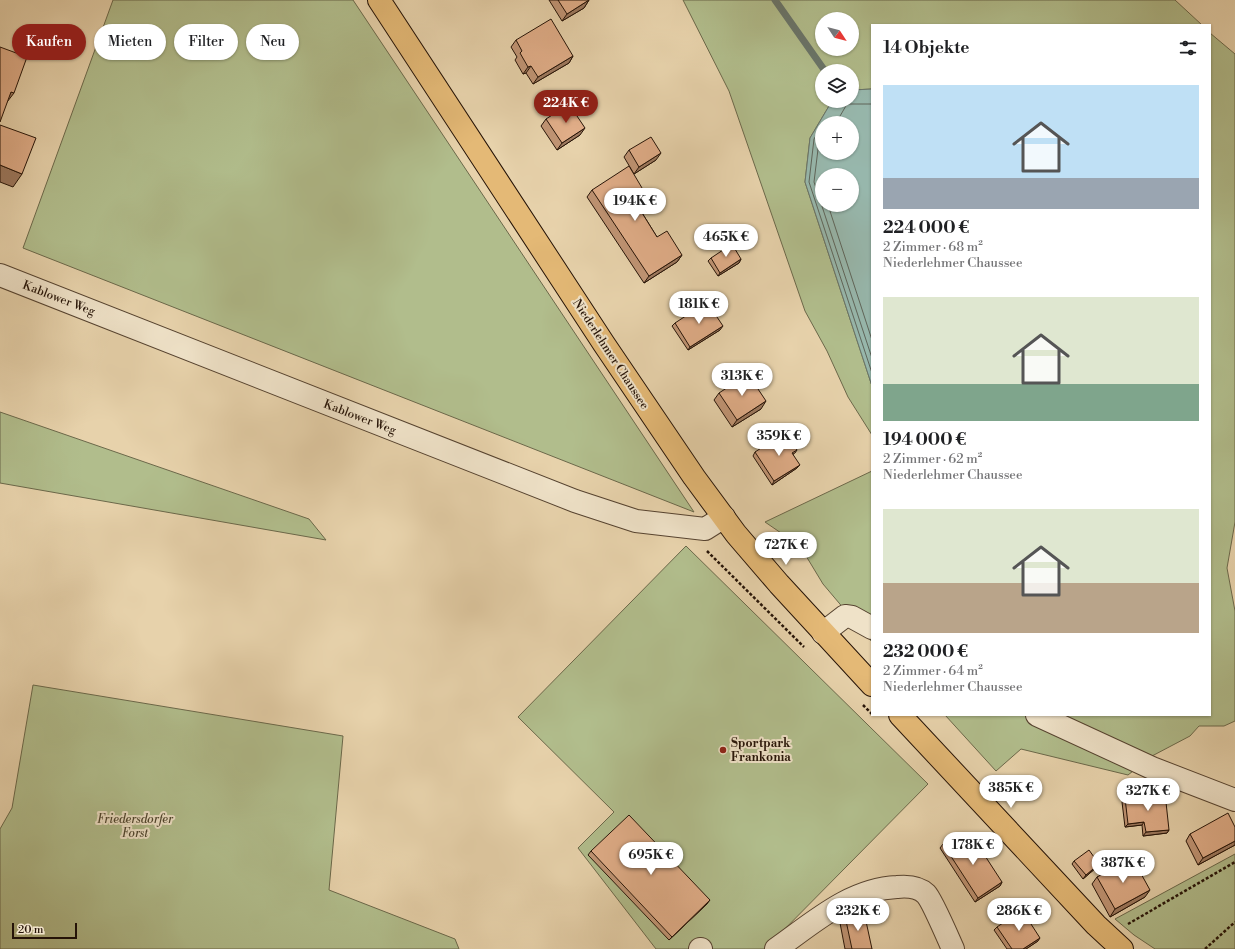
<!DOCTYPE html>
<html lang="de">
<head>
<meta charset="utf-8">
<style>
  :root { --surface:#fff; --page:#f6f6f6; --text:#202124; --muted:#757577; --accent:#8f2418 }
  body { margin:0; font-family:"Libre Bodoni",serif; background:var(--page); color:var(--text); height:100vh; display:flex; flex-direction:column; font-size:15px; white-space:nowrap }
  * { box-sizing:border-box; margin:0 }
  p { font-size:13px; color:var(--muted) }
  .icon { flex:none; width:22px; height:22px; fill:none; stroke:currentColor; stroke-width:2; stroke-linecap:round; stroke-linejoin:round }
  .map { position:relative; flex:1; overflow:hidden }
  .drawer { position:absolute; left:871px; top:24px; width:340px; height:692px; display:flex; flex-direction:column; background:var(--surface); border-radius:0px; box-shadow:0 1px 3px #0004 }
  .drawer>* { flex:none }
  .guide { position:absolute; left:12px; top:24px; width:380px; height:36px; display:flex; gap:8px }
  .needle { width:26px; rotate:126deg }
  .buttons { position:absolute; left:815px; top:12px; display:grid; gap:8px }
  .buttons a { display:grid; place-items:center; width:44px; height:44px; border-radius:50%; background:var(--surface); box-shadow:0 1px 3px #0004; font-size:20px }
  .scale { position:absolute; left:12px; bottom:10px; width:65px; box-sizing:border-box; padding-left:4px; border:2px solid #251307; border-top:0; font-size:11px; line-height:14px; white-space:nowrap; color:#251307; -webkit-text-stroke:3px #efe2c8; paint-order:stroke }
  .price { position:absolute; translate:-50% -34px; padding:0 9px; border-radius:14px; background:#fff; color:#222; font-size:13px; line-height:26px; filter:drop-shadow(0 1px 2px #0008) }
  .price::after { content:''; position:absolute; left:50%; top:24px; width:12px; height:9px; margin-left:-6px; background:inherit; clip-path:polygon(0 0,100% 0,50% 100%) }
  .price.on { background:var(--accent); color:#fff }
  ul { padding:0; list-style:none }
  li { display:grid; align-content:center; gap:8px; height:212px; padding:0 12px }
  li span { display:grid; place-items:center; height:124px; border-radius:0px; color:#555 }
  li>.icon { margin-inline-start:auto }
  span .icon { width:72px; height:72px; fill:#fffc; stroke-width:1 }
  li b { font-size:17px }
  h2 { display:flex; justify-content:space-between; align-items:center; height:48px; padding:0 12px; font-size:17px }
  .chip { padding:0 14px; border-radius:18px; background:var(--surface); box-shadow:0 1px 3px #0004; font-size:14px; line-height:36px }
  .chip.on { background:var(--accent); color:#fff }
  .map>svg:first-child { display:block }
</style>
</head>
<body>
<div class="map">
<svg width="1235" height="949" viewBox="0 0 1235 949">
  <rect width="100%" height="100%" fill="#e7d2ab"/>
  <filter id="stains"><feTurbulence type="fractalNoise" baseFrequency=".005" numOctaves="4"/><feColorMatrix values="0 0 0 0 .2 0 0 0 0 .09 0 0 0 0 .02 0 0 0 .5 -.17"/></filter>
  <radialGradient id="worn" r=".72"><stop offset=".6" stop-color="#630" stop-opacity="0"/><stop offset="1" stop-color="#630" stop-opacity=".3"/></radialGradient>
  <g fill="#b1bd8c" stroke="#6b684a" fill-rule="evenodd">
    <polygon points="113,0 353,0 694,512 23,248"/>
    <path d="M683,0H1175L1202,25H872V89L852,90V71H822V101H832L810,138L805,182L872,386V435L848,397L827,351L805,311L729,91ZM822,19H852V49H822Z"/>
    <polygon points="1210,33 1235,54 1235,522 1227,568 1235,611 1235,721 1224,726 1199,726 1190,736 1152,756 1128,775 1021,749 996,771 945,715 1210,715"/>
    <polygon points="0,412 309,519 326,540 0,483"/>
    <polygon points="872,471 872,642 823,584 800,546 765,522"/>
    <polygon points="686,546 928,784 765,949 656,949 578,848 614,812 518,717"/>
    <polygon points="33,685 343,736 329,890 455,939 459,949 0,949 0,829 12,808"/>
    <polygon points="1235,854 1235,949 1155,949 1134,935 1115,919"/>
  </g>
  <path fill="#97b7ac" stroke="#69756a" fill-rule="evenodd" d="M872,89V386L805,182L810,138L832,101H852V90ZM822,123H852V153H822ZM822,175H852V205H822Z"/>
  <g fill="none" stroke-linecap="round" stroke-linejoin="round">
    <g stroke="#5e655a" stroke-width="1">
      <polyline points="836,123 847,104 872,104"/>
      <polyline points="822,126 814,139 809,182 872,373"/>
      <polyline points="822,135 819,141 814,182 872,358"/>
      <polyline points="828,205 872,340"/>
    </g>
    <polyline stroke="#69756a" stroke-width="7" points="775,0 825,71"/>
    <defs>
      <g id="minor">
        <polyline points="0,275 575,501 636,521 705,529 724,517"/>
        <polyline points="823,633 845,616 852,617 872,628"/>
        <polyline points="1037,715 1152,768 1235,800"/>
        <polyline points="700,949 701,949"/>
        <path d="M776,949C813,923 850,889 897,887C907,886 918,886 926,894C932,900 948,938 953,949"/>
      </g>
      <g id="major">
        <polyline points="379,0 604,344 694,477 736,534 779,584 872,685"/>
        <polyline points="900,715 1096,925 1122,949"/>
      </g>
    </defs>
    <use href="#minor" stroke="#564330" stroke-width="24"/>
    <use href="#major" stroke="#251307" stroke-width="24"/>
    <g stroke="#251307" stroke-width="2.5" stroke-dasharray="3 2" stroke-linecap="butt">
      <polyline points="707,551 804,647"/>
      <polyline points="863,705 872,714"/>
      <polyline points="1128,924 1235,862"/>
      <polyline points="1205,949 1235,922"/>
    </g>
    <use href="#minor" stroke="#efe2c8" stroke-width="22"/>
    <use href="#major" stroke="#e4b976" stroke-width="22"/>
  </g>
  <g fill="#c19575" stroke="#251307">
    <polygon points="549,0 589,0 584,8 562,21"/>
    <polygon points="516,40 573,56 569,63 533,84 526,73 523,74 515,60 517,57 511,47"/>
    <polygon points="546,119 580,135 557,150 541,126"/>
    <polygon points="629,150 656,160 634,174 624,157"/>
    <polygon points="592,190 645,193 641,200 636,203 657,237 682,255 677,262 644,283 587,197"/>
    <polygon points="711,258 741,259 739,263 718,276 708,261"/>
    <polygon points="675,323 720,330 688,350 672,326"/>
    <polygon points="719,393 761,409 732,427 714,400"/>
    <polygon points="797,450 795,453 793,454 797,468 772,485 753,456 755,452"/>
    <polygon points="1125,798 1169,830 1167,833 1143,836 1142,825 1125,827 1122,802"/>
    <polygon points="1235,827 1235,845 1198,865 1186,841 1190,834"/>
    <polygon points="943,844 966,849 1002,882 1000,886 975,902 940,848"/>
    <polygon points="591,851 707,904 669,940 588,855"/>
    <polygon points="1074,861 1097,867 1083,879 1072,864"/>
    <polygon points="1122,868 1145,897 1110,917 1092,884 1097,877"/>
    <polygon points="845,916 872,949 845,949 840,923"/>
    <polygon points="997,927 1038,941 1026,949 1007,949 994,930"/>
  </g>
  <g fill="#9d795f" stroke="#251307">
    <polygon points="589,0 584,8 562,21 567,14"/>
    <polygon points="573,56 569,63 533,84 538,77"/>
    <polygon points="531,66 526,73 523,74 528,67"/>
    <polygon points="11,92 14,93 4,106"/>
    <polygon points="585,128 580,135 557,150 562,143"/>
    <polygon points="661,153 656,160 634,174 639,167"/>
    <polygon points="0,165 22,174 13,187 0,182"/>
    <polygon points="645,193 641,200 629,207 634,200"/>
    <polygon points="682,255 677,262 644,283 649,276"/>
    <polygon points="741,259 739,263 718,276 720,273"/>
    <polygon points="723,326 720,330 688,350 690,347"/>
    <polygon points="766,401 761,409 732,427 737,420"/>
    <polygon points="800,465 797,468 772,485 774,481"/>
    <polygon points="1144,822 1142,825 1125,827 1128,824"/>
    <polygon points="1169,830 1167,833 1143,836 1146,832"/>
    <polygon points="1235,841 1235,845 1198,865 1203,858"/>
    <polygon points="1099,864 1097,867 1083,879 1086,875"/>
    <polygon points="1002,882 1000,886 975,902 978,898"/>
    <polygon points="1150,890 1145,897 1110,917 1115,909"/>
    <polygon points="710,900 707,904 669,940 672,937"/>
    <polygon points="1040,938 1038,941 1026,949 1023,949"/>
  </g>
  <g fill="#e0ad88" stroke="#251307">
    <polygon points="558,0 589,0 567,14"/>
    <polygon points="551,19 573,56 538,77 531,66 528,67 520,53 522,51 516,40"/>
    <polygon points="0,47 27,57 14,93 11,92 0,122"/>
    <polygon points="569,104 585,128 562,143 546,119"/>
    <polygon points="0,125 36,138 22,174 0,165"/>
    <polygon points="651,137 661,153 639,167 629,150"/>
    <polygon points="629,166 645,193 634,200 657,237 667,231 682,255 649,276 592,190"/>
    <polygon points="732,244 741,259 720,273 711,258"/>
    <polygon points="707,302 723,326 690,347 675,323"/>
    <polygon points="748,374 766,401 737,420 719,393"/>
    <polygon points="786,432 797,450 792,453 800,465 774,481 755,452"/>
    <polygon points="1165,793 1169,830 1146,832 1144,822 1128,824 1125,798"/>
    <polygon points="1228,813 1235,827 1235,841 1203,858 1190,834"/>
    <polygon points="629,815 710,900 672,937 591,851"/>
    <polygon points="957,835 966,849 976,842 1002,882 978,898 943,844"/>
    <polygon points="1089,850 1099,864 1086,875 1074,861"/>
    <polygon points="1134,861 1150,890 1115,909 1097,877 1120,865 1122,868"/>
    <polygon points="1022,910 1040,938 1023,949 1012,949 997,927"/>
    <polygon points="864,912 872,949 852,949 845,916"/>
  </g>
  <circle fill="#8f2418" stroke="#efe2c8" stroke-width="1.5" cx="723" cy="750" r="4"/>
  <g text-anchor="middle" stroke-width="4" stroke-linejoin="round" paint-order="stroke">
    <g font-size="12" fill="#251307" stroke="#efe2c8">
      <text transform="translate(59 298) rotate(21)" y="4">Kablower Weg</text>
      <text transform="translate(611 354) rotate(57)" y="4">Niederlehmer Chaussee</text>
      <text transform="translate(360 417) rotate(21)" y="4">Kablower Weg</text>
    </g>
    <g font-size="12" font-weight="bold" fill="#251307" stroke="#efe2c8" text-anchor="start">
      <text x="731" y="747">Sportpark<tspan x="731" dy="14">Frankonia</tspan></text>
    </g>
    <g font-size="12" font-style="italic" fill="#4f462f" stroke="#efe2c8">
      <text x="135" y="823">Friedersdorfer<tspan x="135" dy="14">Forst</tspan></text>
    </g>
  </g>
  <rect width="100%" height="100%" filter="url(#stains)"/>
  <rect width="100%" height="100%" fill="url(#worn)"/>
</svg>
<div class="buttons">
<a><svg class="needle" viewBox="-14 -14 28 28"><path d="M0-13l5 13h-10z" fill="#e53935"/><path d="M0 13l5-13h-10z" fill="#757577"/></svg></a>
<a><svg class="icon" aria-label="layers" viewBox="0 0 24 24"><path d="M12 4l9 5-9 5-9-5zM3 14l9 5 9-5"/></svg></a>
<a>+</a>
<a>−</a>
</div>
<div class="scale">20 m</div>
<b class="price on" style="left:566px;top:124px">224K €</b>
<b class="price" style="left:635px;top:222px">194K €</b>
<b class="price" style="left:726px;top:258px">465K €</b>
<b class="price" style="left:699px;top:325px">181K €</b>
<b class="price" style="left:742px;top:397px">313K €</b>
<b class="price" style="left:779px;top:457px">359K €</b>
<b class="price" style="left:786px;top:566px">727K €</b>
<b class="price" style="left:1011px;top:809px">385K €</b>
<b class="price" style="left:1148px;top:812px">327K €</b>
<b class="price" style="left:973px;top:866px">178K €</b>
<b class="price" style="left:651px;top:876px">695K €</b>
<b class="price" style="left:1123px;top:884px">387K €</b>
<b class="price" style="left:858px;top:932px">232K €</b>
<b class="price" style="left:1019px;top:932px">286K €</b>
<div class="guide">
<a class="chip on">Kaufen</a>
<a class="chip">Mieten</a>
<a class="chip">Filter</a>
<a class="chip">Neu</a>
</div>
<section class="drawer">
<h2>14 Objekte<svg class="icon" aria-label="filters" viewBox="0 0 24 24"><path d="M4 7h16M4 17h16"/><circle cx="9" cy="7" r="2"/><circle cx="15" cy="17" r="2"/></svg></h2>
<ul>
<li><span style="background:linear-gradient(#bfe0f5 75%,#9aa5b1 0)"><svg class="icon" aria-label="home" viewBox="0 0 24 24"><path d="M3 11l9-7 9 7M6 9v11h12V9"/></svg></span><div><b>224 000 €</b><p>2 Zimmer · 68 m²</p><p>Niederlehmer Chaussee</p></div></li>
<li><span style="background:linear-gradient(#dfe7d0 70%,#7fa58c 0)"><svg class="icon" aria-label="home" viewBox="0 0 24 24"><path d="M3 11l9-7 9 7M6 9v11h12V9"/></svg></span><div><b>194 000 €</b><p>2 Zimmer · 62 m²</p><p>Niederlehmer Chaussee</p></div></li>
<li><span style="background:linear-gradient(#dfe7d0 60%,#b9a48a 0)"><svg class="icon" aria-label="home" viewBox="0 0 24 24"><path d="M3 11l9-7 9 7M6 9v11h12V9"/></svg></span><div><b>232 000 €</b><p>2 Zimmer · 64 m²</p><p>Niederlehmer Chaussee</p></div></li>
</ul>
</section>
</div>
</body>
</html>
